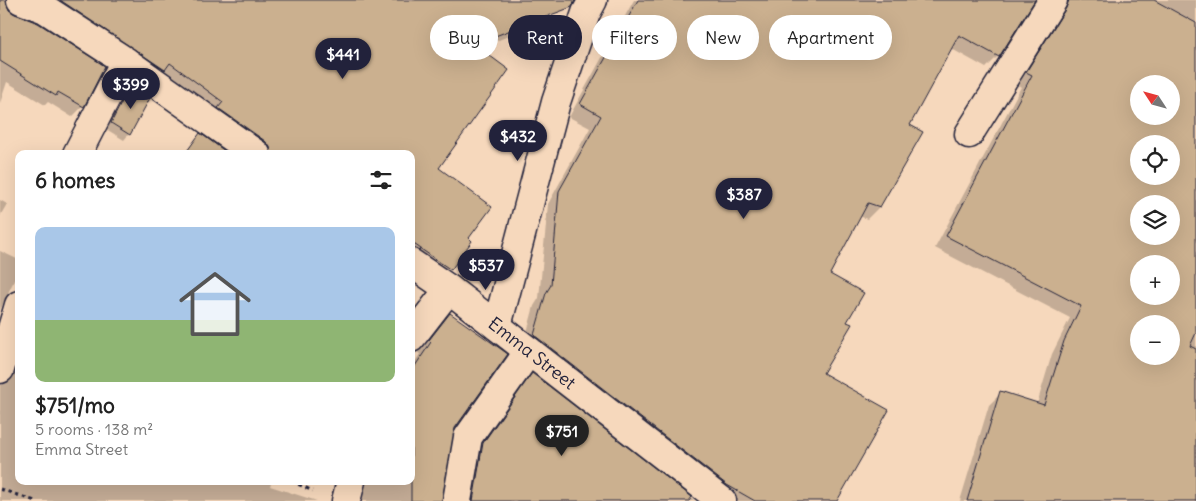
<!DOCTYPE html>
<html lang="en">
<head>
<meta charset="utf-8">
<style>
  :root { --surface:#fff; --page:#f2f2f2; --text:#222; --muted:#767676; --accent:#22223b }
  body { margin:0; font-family:Delius,sans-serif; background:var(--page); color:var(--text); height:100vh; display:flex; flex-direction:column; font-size:19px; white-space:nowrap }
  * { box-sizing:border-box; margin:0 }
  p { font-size:16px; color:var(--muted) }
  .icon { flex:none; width:28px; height:28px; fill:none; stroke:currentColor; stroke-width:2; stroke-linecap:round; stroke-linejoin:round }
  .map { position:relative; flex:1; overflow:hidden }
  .panel { position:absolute; left:15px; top:150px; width:400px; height:335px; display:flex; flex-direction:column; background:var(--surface); border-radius:10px; box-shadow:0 5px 20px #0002 }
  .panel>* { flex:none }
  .banner { position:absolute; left:430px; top:15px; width:475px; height:45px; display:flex; gap:10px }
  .needle { width:32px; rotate:306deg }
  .tools { position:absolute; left:1130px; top:75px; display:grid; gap:10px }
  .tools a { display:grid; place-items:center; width:50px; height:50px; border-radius:50%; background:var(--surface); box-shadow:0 5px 20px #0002; font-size:25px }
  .price { position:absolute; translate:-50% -42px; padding:0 11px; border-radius:18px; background:var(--accent); color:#fff; font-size:16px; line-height:32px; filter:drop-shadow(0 1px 2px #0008) }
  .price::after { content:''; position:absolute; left:50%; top:30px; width:15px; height:11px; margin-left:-8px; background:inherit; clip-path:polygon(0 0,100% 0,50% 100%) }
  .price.active { background:#222; color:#fff }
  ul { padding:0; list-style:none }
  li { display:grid; align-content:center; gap:10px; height:265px; padding:0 20px }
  li span { display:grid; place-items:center; height:155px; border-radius:10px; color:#555 }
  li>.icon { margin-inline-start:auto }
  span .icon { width:90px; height:90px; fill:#fffc; stroke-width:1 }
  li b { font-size:21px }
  h2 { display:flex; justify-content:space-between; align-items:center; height:60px; padding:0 20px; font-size:21px }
  .pill { padding:0 18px; border-radius:22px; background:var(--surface); box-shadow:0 5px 20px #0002; font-size:18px; line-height:45px }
  .pill.active { background:var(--accent); color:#fff }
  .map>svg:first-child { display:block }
</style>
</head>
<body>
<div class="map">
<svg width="1196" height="501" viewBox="0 0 1196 501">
  <rect width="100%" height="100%" fill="#f6d8bc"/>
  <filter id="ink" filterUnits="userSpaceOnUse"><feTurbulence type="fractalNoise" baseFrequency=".02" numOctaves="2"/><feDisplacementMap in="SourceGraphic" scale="10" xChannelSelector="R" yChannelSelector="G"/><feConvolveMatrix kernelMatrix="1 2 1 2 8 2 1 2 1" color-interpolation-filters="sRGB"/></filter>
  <g filter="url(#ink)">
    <g fill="#0003" fill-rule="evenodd">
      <polygon points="0,0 5,0 8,11 103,67 83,106 72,117 48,102 45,105 7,82 0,103"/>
      <polygon points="28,0 527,0 535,20 524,30 478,48 437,169 467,239 470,241 439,280 411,259 411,154 255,154"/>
      <polygon points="634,0 1033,0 998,56 986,68 950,48 908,125 879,207 867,219 859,216 829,274 846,322 822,373 835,501 720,501 523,347 534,306 539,298 548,204 590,128 569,117"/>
      <path d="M1051,0H1196V501H960L989,405L1001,393L1037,404L1052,354L1070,318L935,248L1021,87L1016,84ZM1139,84H1171V116H1139ZM1139,144H1171V176H1139ZM1139,204H1171V236H1139ZM1139,264H1171V296H1139ZM1139,324H1171V356H1139Z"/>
      <polygon points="131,86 129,134 124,140 106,129 125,91"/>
      <polygon points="200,135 228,154 183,154"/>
      <polygon points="0,200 7,204 0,216"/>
      <polygon points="0,251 19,260 19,270 0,310"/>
      <polygon points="450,315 506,355 452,433 441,501 353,501 357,481 411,481 411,368 420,354 418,353"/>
      <polygon points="19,366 19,481 272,481 270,486 317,501 0,501 0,385 3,385 6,378"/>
      <polygon points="532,375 694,501 462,501 471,456 520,387"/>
    </g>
    <g fill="#cbb08f" stroke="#22223b" fill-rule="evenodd">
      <polygon points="0,0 6,0 9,10 15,14 38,23 105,66 84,107 58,92 56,96 0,61"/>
      <polygon points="60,0 575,0 572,7 474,44 509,70 439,168 492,207 469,238 472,241 451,270 411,242 411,154 271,154 270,147 265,141 218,108 223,102 170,63 165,70"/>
      <polygon points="638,0 1035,0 999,57 959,35 910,125 923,132 880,207 868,203 830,274 864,293 847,322 852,324 823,373 889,410 837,501 755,501 727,485 534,335 546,293 551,285 559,191 601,116 580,104"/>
      <path d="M1069,0H1154L1196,23V333L1190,346L1196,349V501H967L1000,391L1044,405L1064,341L1081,306L946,236L1032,75L1026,72L1066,8ZM1139,84H1171V116H1139ZM1139,144H1171V176H1139ZM1139,204H1171V236H1139ZM1139,264H1171V296H1139ZM1139,324H1171V356H1139Z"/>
      <polygon points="131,84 150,98 130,135 111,123"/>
      <polygon points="200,133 229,154 185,154"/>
      <polygon points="450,313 508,354 455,428 442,501 411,501 411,372 431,342 429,340"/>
      <polygon points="532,373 692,497 689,501 473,501 483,443"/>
    </g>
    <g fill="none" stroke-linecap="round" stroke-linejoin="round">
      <defs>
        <g id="minor">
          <polyline points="21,0 45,9 125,61 256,154"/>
          <polyline points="969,134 1053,0"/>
          <polyline points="77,154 125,61"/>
          <path id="s1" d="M411,263L449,289L722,501"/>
          <polyline points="497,326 556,102 586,13 593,0"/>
          <polyline points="411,338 449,289"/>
          <polyline points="0,369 19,305"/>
          <polyline points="346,501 351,481"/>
          <polyline points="457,501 468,437 529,351"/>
        </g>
      </defs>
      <use href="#minor" stroke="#22223b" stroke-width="31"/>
      <g stroke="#22223b" stroke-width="3" stroke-dasharray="4 4" stroke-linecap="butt">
        <polyline points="291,481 313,491"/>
        <polyline points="0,489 35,501"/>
      </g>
      <use href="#minor" stroke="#f6d8bc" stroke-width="28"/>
    </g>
  </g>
  <g text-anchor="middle" stroke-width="4" stroke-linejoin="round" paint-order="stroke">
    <g font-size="18" fill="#22223b" stroke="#f6d8bc">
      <text dy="6" stroke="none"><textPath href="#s1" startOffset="151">Emma Street</textPath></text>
    </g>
  </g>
</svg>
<div class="tools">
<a><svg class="needle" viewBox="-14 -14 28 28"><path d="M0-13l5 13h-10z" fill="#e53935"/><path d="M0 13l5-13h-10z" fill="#767676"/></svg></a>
<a><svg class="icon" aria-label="locate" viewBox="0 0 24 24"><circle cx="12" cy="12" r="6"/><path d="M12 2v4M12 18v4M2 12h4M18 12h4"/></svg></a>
<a><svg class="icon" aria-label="layers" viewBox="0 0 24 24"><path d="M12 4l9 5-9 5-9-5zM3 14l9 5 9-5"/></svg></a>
<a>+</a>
<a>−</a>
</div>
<b class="price" style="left:343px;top:80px">$441</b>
<b class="price" style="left:131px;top:110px">$399</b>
<b class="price" style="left:518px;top:162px">$432</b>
<b class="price" style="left:744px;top:220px">$387</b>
<b class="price" style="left:486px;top:291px">$537</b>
<b class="price active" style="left:562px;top:457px">$751</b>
<div class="banner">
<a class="pill">Buy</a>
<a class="pill active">Rent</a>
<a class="pill">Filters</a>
<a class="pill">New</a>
<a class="pill">Apartment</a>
</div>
<section class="panel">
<h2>6 homes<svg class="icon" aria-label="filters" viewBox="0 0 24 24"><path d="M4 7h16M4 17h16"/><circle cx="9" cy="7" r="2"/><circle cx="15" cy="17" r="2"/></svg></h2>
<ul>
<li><span style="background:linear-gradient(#a9c7e8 60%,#8fb573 0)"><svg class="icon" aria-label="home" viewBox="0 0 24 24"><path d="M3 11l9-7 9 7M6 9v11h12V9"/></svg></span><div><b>$751/mo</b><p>5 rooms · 138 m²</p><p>Emma Street</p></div></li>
</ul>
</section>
</div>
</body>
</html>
